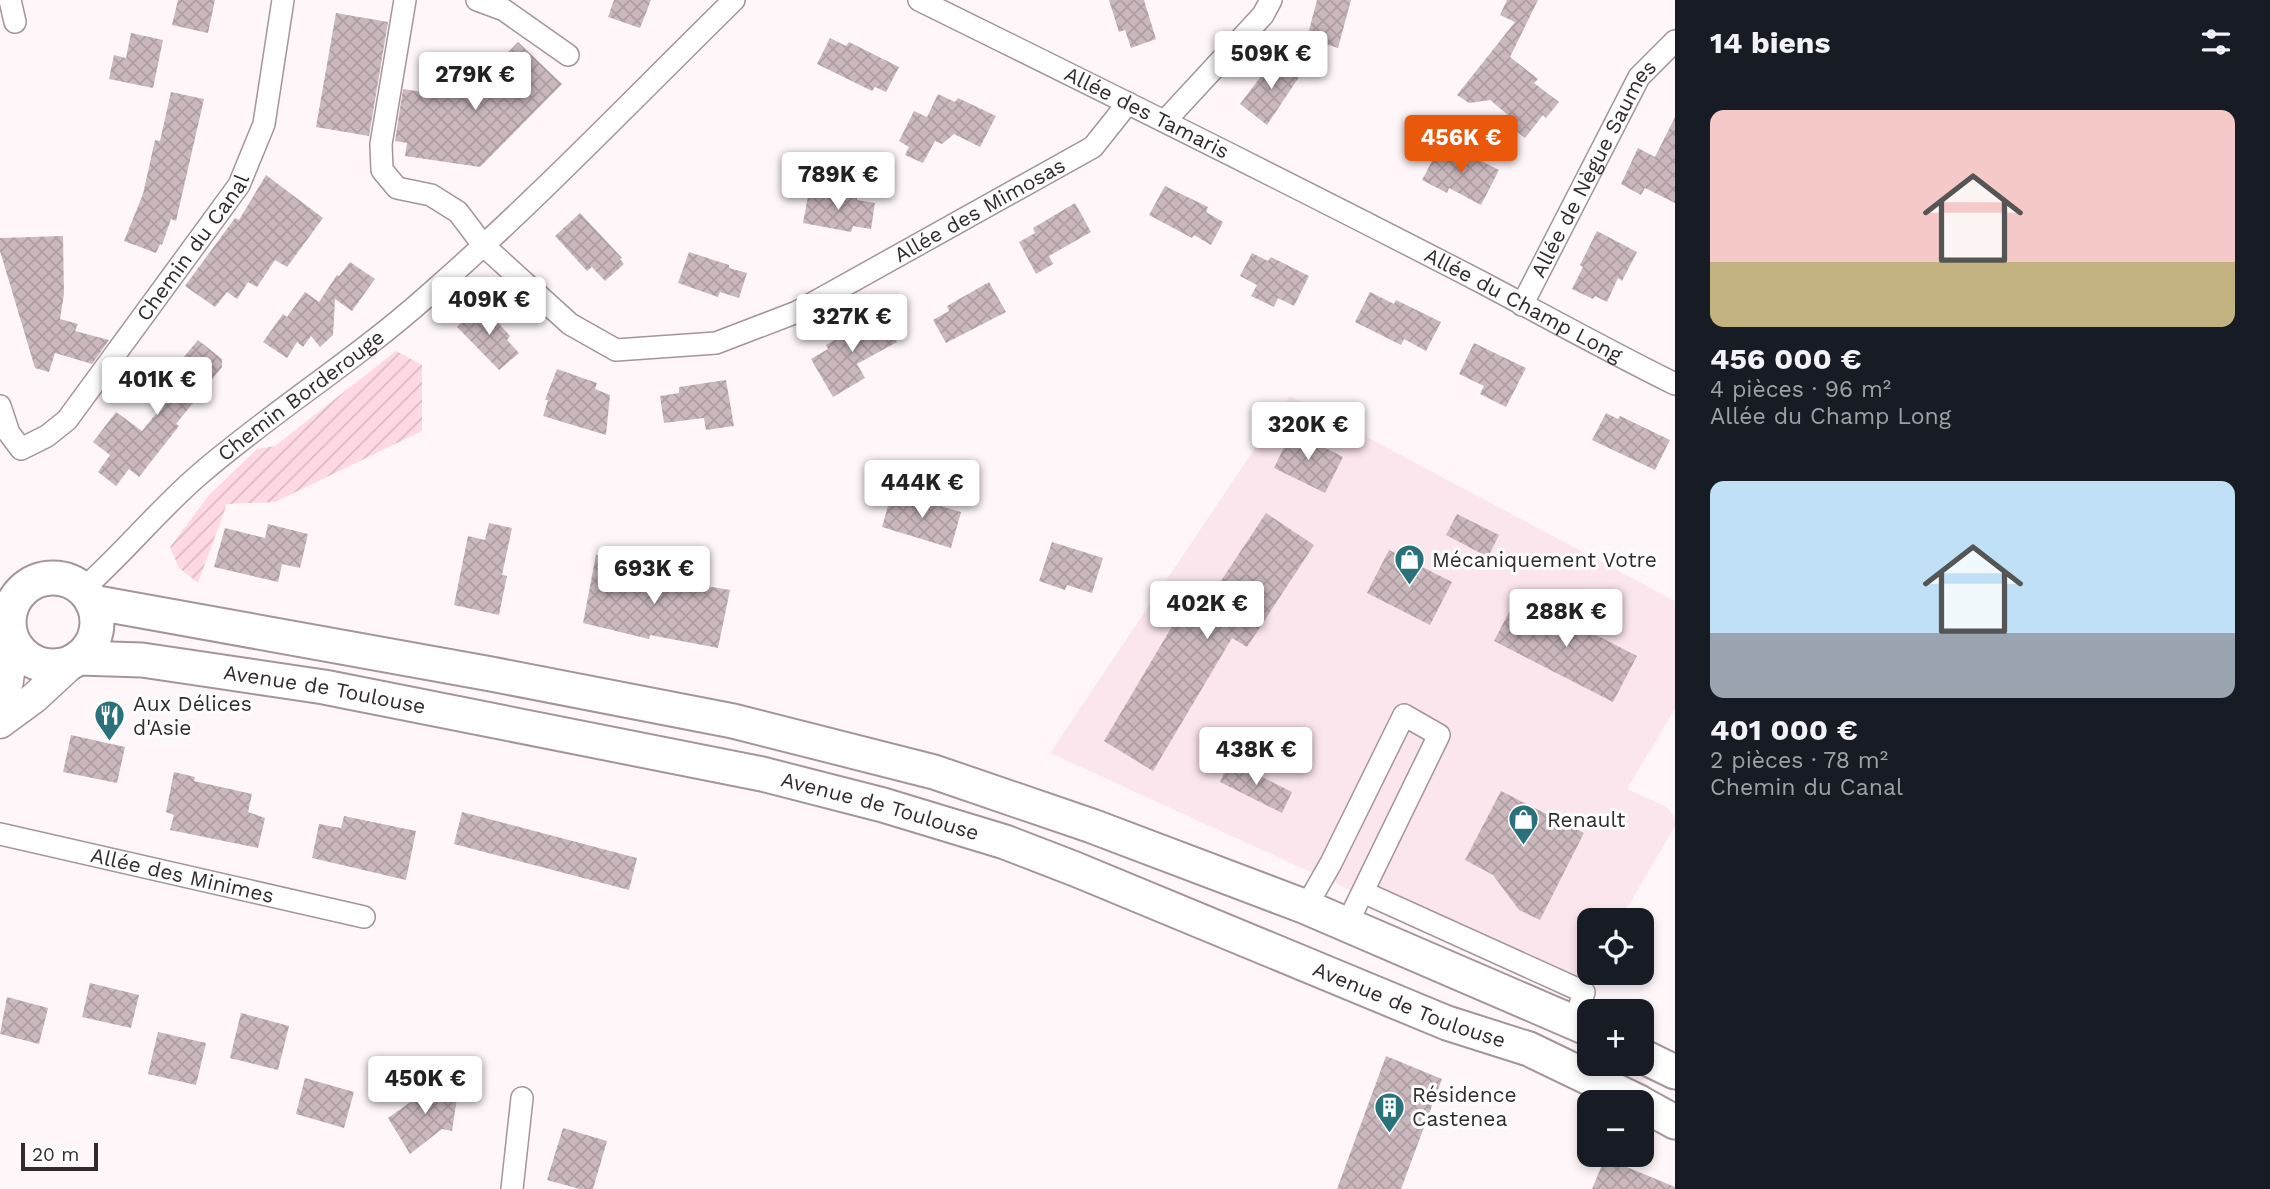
<!DOCTYPE html>
<html lang="fr">
<head>
<meta charset="utf-8">
<style>
  :root { --surface:#171b24; --page:#20242c; --text:#f1f3f6; --muted:#9ea1a6; --accent:#ea580c }
  body { margin:0; font-family:"Work Sans",sans-serif; background:var(--page); color:var(--text); height:100vh; display:flex; flex-direction:column; font-size:26px; white-space:nowrap }
  * { box-sizing:border-box; margin:0 }
  p { font-size:23px; color:var(--muted) }
  .icon { flex:none; width:38px; height:38px; fill:none; stroke:currentColor; stroke-width:2; stroke-linecap:round; stroke-linejoin:round }
  .map { position:relative; flex:1; overflow:hidden }
  .side { display:flex; flex-direction:column; background:var(--surface); width:595px }
  .side>* { flex:none }
  .tools { position:absolute; left:1577px; top:908px; display:grid; gap:14px }
  .tools a { display:grid; place-items:center; width:77px; height:77px; border-radius:14px; background:var(--surface); box-shadow:0 4px 10px #0003; font-size:35px }
  .scale { position:absolute; left:21px; bottom:18px; width:77px; box-sizing:border-box; padding-left:7px; border:4px solid #322b2d; border-top:0; font-size:19px; line-height:24px; white-space:nowrap; color:#322b2d; -webkit-text-stroke:5px #fff; paint-order:stroke }
  .price { position:absolute; translate:-50% -60px; padding:0 16px; border-radius:7px; background:#fff; color:#222; font-size:23px; line-height:46px; filter:drop-shadow(0 2px 4px #0008) }
  .price::after { content:''; position:absolute; left:50%; top:42px; width:21px; height:16px; margin-left:-10px; background:inherit; clip-path:polygon(0 0,100% 0,50% 100%) }
  .price.selected { background:var(--accent); color:#fff }
  ul { padding:0; list-style:none }
  li { display:grid; align-content:center; gap:14px; height:371px; padding:0 35px }
  li span { display:grid; place-items:center; height:217px; border-radius:14px; color:#555 }
  li>.icon { margin-inline-start:auto }
  span .icon { width:126px; height:126px; fill:#fffc; stroke-width:1 }
  li b { font-size:30px }
  h2 { display:flex; justify-content:space-between; align-items:center; height:84px; padding:0 35px; font-size:30px }
  main { display:flex; flex:1; min-height:0 }
  .map>svg:first-child { display:block }
</style>
</head>
<body>
<main>
<div class="map">
<svg width="1675" height="1189" viewBox="0 0 1675 1189">
  <defs>
    <pattern id="garden-furrows" width="10" height="10" patternUnits="userSpaceOnUse" patternTransform="scale(1.75)"><rect width="10" height="10" fill="#fed9e4"/><path d="M-1 1l2-2M0 10L10 0M9 11l2-2" fill="none" stroke="#dabac4"/></pattern>
    <pattern id="building-cross-hatch" width="8" height="8" patternUnits="userSpaceOnUse" patternTransform="scale(1.75)"><rect width="8" height="8" fill="#cab8bd"/><path d="M0 0l8 8M0 8l8-8" fill="none" stroke="#ae9ea3"/></pattern>
  </defs>
  <rect width="100%" height="100%" fill="#fef6f9"/>
  <polygon fill="#fce6ed" points="1290,396 1675,601 1675,709 1627,789 1667,807 1675,818 1675,826 1630,903 1616,920 1589,920 1589,953 1580,964 1593,998 1618,1011 1590,1011 1409,917 1050,753"/>
  <polygon fill="url(#garden-furrows)" points="396,351 422,365 422,431 275,502 227,504 198,583 179,568 170,547 209,495 257,449 275,446"/>
  <g fill="url(#building-cross-hatch)">
    <polygon points="178,0 215,0 208,33 172,25"/>
    <polygon points="614,0 651,0 640,28 608,17"/>
    <polygon points="1109,0 1144,0 1156,39 1131,48 1125,30 1119,32"/>
    <polygon points="1317,0 1351,0 1338,48 1307,38"/>
    <polygon points="1507,0 1538,0 1510,57 1538,79 1534,83 1559,102 1546,118 1543,115 1525,138 1510,126 1508,115 1490,100 1469,103 1457,95 1515,22 1500,15"/>
    <polygon points="336,13 388,22 369,136 316,127"/>
    <polygon points="131,33 163,40 153,88 109,79 114,55 126,58"/>
    <polygon points="830,38 846,46 849,42 899,67 886,92 875,87 872,91 817,64"/>
    <polygon points="518,42 562,84 480,167 405,156 407,143 395,141 403,89 463,98"/>
    <polygon points="1280,58 1301,74 1267,125 1240,104 1265,71 1268,73"/>
    <polygon points="171,92 204,99 176,221 171,219 162,245 160,244 156,253 124,241 143,194 155,140 160,141"/>
    <polygon points="938,94 955,102 958,98 996,116 980,147 954,134 942,144 935,141 923,163 905,155 909,147 899,141 914,111 927,117"/>
    <polygon points="1675,117 1675,203 1645,188 1641,195 1621,184 1638,148 1655,157"/>
    <polygon points="1440,146 1464,157 1466,153 1499,170 1481,205 1449,188 1447,193 1422,180"/>
    <polygon points="266,175 323,218 287,267 275,260 257,287 248,282 237,299 227,292 215,307 185,286 235,218 239,220"/>
    <polygon points="1165,186 1208,207 1206,212 1223,222 1211,245 1194,235 1192,238 1149,215"/>
    <polygon points="809,191 857,198 857,200 875,203 871,229 853,226 851,232 803,223"/>
    <polygon points="1075,203 1091,232 1049,256 1053,264 1036,274 1019,242 1035,233 1033,228"/>
    <polygon points="580,213 622,258 620,259 624,264 605,281 592,267 587,271 555,236"/>
    <polygon points="1597,231 1637,252 1622,281 1618,278 1607,302 1595,296 1593,299 1572,289 1583,267 1580,265"/>
    <polygon points="63,236 64,294 60,319 78,324 75,331 109,340 92,364 55,353 49,372 35,368 0,251 0,238"/>
    <polygon points="689,252 729,265 729,268 747,273 739,298 720,292 718,297 678,283"/>
    <polygon points="1252,253 1268,261 1271,257 1309,276 1294,306 1278,298 1274,307 1251,296 1257,285 1240,276"/>
    <polygon points="350,262 375,279 352,311 335,299 333,335 320,347 311,336 303,347 297,342 287,358 263,342 283,314 287,317 305,292 319,302 337,275 339,276"/>
    <polygon points="989,282 1006,312 946,343 933,320 949,311 947,306"/>
    <polygon points="1370,292 1394,304 1396,300 1441,322 1426,351 1404,339 1401,345 1355,322"/>
    <polygon points="482,305 510,336 507,340 519,353 499,370 457,327"/>
    <polygon points="881,313 897,342 857,364 865,378 833,397 811,359 828,349 826,345"/>
    <polygon points="198,340 222,359 222,367 176,424 179,426 139,477 129,469 116,486 98,472 110,455 93,442 116,412 142,431 174,391 163,382"/>
    <polygon points="1474,343 1526,368 1506,407 1480,394 1484,386 1459,374"/>
    <polygon points="557,369 597,383 595,389 610,395 606,435 543,416 548,400 545,400"/>
    <polygon points="726,380 734,426 706,430 704,418 664,423 660,396 679,393 679,387"/>
    <polygon points="1606,413 1618,419 1620,416 1670,440 1655,470 1592,440"/>
    <polygon points="1292,431 1343,457 1325,493 1274,468"/>
    <polygon points="892,492 961,512 951,548 882,527"/>
    <polygon points="1266,513 1314,545 1247,647 1232,638 1153,771 1104,741 1183,608 1197,617"/>
    <polygon points="1457,514 1499,535 1488,557 1446,535"/>
    <polygon points="489,523 512,528 502,575 507,576 499,615 454,605 468,536 485,540"/>
    <polygon points="268,524 308,534 300,568 282,564 278,582 214,567 225,528 265,538"/>
    <polygon points="1052,542 1103,558 1092,593 1067,585 1065,590 1039,581"/>
    <polygon points="1389,550 1452,582 1430,625 1367,593"/>
    <polygon points="596,555 630,562 627,578 675,587 676,581 730,590 718,648 650,635 649,639 583,623"/>
    <polygon points="1518,595 1637,656 1613,702 1494,641"/>
    <polygon points="71,735 125,747 117,783 63,772"/>
    <polygon points="1230,761 1292,792 1282,813 1220,782"/>
    <polygon points="174,772 195,777 194,781 252,794 248,812 265,818 258,848 170,830 174,815 166,812"/>
    <polygon points="1501,791 1584,833 1540,920 1519,910 1493,875 1465,860"/>
    <polygon points="462,812 637,858 629,890 454,844"/>
    <polygon points="344,816 416,831 406,880 312,858 319,824 341,828"/>
    <polygon points="90,983 139,995 131,1028 82,1017"/>
    <polygon points="7,997 48,1008 39,1044 0,1034"/>
    <polygon points="241,1013 289,1026 278,1070 230,1058"/>
    <polygon points="158,1032 206,1043 196,1085 148,1074"/>
    <polygon points="1386,1056 1442,1079 1401,1189 1337,1189"/>
    <polygon points="305,1078 354,1092 344,1128 296,1114"/>
    <polygon points="415,1085 458,1091 452,1131 442,1129 410,1154 388,1118 412,1101"/>
    <polygon points="563,1128 607,1141 593,1189 580,1189 547,1180"/>
    <polygon points="1605,1158 1675,1187 1675,1189 1592,1189"/>
  </g>
  <g fill="none" stroke-linecap="round" stroke-linejoin="round">
    <defs>
      <g id="street">
        <polyline points="10,0 15,22"/>
        <path id="s1" d="M405,0L381,144L382,170L397,188L431,195L458,212L483,245L570,324L616,350L716,343L797,312L1093,147L1128,103"/>
        <polyline points="477,0 504,10 568,55"/>
        <path id="s2" d="M919,0C1108,93 1296,186 1483,283C1547,317 1610,352 1675,384"/>
        <polyline points="1165,121 1263,15 1271,0"/>
        <path id="s3" d="M1522,305L1639,77L1675,41"/>
        <path id="s4" d="M0,406L9,433L21,449L47,436L67,420L239,185L264,124L283,0"/>
        <path id="s5" d="M83,589C124,553 158,510 200,474C272,412 354,361 425,298C533,204 632,100 734,0"/>
        <path id="s6" d="M0,834L364,917"/>
        <polyline points="1363,892 1584,992 1575,1022"/>
        <polyline points="1306,907 1331,863 1404,715 1439,735 1346,926"/>
        <polyline points="512,1189 522,1098"/>
      </g>
      <g id="secondary">
        <polyline points="0,703 8,681 13,641"/>
        <polyline points="0,723 34,698 73,662"/>
      </g>
      <g id="primary">
        <circle cx="53" cy="622" r="44"/>
        <polyline points="92,602 491,674 733,721 934,772 1092,826 1306,907 1589,1029"/>
        <path id="s7" d="M79,658L142,660L324,687L762,774L883,805L1005,842L1075,869L1447,1023L1529,1049L1639,1102"/>
        <polyline points="1642,1056 1675,1072"/>
        <polyline points="1642,1104 1675,1122"/>
      </g>
    </defs>
    <use href="#street" stroke="#a59499" stroke-width="24"/>
    <use href="#secondary" stroke="#a59499" stroke-width="33"/>
    <use href="#primary" stroke="#a59499" stroke-width="37"/>
    <use href="#street" stroke="#fff" stroke-width="21"/>
    <use href="#secondary" stroke="#fff" stroke-width="30"/>
    <use href="#primary" stroke="#fff" stroke-width="33"/>
  </g>
  <defs>
    <symbol id="shop-pin" viewBox="-11 -11 22 30"><path d="M0 17L-7.5 6A9.5 9.5 0 1 1 7.5 6Z" fill="#29727b" stroke="#fff"/><path d="M-5-2.5h2.3a2.7 3.5 0 0 1 5.4 0H5L5.5 6h-11ZM-1.5-2.5h3a1.5 2.3 0 0 0-3 0Z" fill="#fff"/></symbol>
    <symbol id="restaurant-pin" viewBox="-11 -11 22 30"><path d="M0 17L-7.5 6A9.5 9.5 0 1 1 7.5 6Z" fill="#29727b" stroke="#fff"/><path d="M-5-6h1v4h1v-4h1v4h1v-4h1v5L-1.5 .5V6h-2V.5L-5-1ZM5-6V6H3V1.5H1.5Q1.5-4 5-6Z" fill="#fff"/></symbol>
    <symbol id="building-pin" viewBox="-11 -11 22 30"><path d="M0 17L-7.5 6A9.5 9.5 0 1 1 7.5 6Z" fill="#29727b" stroke="#fff"/><path d="M-4-6H4V6H1V3H-1V6H-4ZM-2.5-4.3h1.7v1.8h-1.7ZM.8-4.3h1.7v1.8H.8ZM-2.5-1h1.7V.8h-1.7ZM.8-1h1.7V.8H.8Z" fill="#fff"/></symbol>
  </defs>
  <g fill-rule="evenodd">
    <use href="#shop-pin" x="1392" y="542" width="35" height="47"/>
    <use href="#restaurant-pin" x="92" y="698" width="35" height="47"/>
    <use href="#shop-pin" x="1506" y="802" width="35" height="47"/>
    <use href="#building-pin" x="1372" y="1090" width="35" height="47"/>
  </g>
  <g text-anchor="middle" stroke-width="6" stroke-linejoin="round" paint-order="stroke">
    <g font-size="21" fill="#322b2d" stroke="#fff">
      <text dy="7" stroke="none"><textPath href="#s2" startOffset="254">Allée des Tamaris</textPath></text>
      <text dy="7" stroke="none"><textPath href="#s3" startOffset="154">Allée de Nègue Saumes</textPath></text>
      <text dy="7" stroke="none"><textPath href="#s1" startOffset="870">Allée des Mimosas</textPath></text>
      <text dy="7" stroke="none"><textPath href="#s4" startOffset="317">Chemin du Canal</textPath></text>
      <text dy="7" stroke="none"><textPath href="#s2" startOffset="677">Allée du Champ Long</textPath></text>
      <text dy="7" stroke="none"><textPath href="#s5" startOffset="292">Chemin Borderouge</textPath></text>
      <text dy="7" stroke="none"><textPath href="#s7" startOffset="248">Avenue de Toulouse</textPath></text>
      <text dy="7" stroke="none"><textPath href="#s7" startOffset="816">Avenue de Toulouse</textPath></text>
      <text dy="7" stroke="none"><textPath href="#s6" startOffset="187">Allée des Minimes</textPath></text>
      <text dy="7" stroke="none"><textPath href="#s7" startOffset="1382">Avenue de Toulouse</textPath></text>
    </g>
    <g font-size="21" fill="#322b2d" stroke="#fff" text-anchor="start">
      <text x="1432" y="567">Mécaniquement Votre</text>
      <text x="133" y="711">Aux Délices<tspan x="133" dy="24">d'Asie</tspan></text>
      <text x="1547" y="827">Renault</text>
      <text x="1412" y="1102">Résidence<tspan x="1412" dy="24">Castenea</tspan></text>
    </g>
  </g>
</svg>
<div class="tools">
<a><svg class="icon" aria-label="locate" viewBox="0 0 24 24"><circle cx="12" cy="12" r="6"/><path d="M12 2v4M12 18v4M2 12h4M18 12h4"/></svg></a>
<a>+</a>
<a>−</a>
</div>
<div class="scale">20 m</div>
<b class="price" style="left:1271px;top:91px">509K €</b>
<b class="price" style="left:475px;top:112px">279K €</b>
<b class="price selected" style="left:1461px;top:175px">456K €</b>
<b class="price" style="left:838px;top:212px">789K €</b>
<b class="price" style="left:489px;top:337px">409K €</b>
<b class="price" style="left:852px;top:354px">327K €</b>
<b class="price" style="left:157px;top:417px">401K €</b>
<b class="price" style="left:1308px;top:462px">320K €</b>
<b class="price" style="left:922px;top:520px">444K €</b>
<b class="price" style="left:654px;top:606px">693K €</b>
<b class="price" style="left:1207px;top:641px">402K €</b>
<b class="price" style="left:1566px;top:649px">288K €</b>
<b class="price" style="left:1256px;top:787px">438K €</b>
<b class="price" style="left:425px;top:1116px">450K €</b>
</div>
<section class="side">
<h2>14 biens<svg class="icon" aria-label="filters" viewBox="0 0 24 24"><path d="M4 7h16M4 17h16"/><circle cx="9" cy="7" r="2"/><circle cx="15" cy="17" r="2"/></svg></h2>
<ul>
<li><span style="background:linear-gradient(#f6c9c9 70%,#c2b280 0)"><svg class="icon" aria-label="home" viewBox="0 0 24 24"><path d="M3 11l9-7 9 7M6 9v11h12V9"/></svg></span><div><b>456 000 €</b><p>4 pièces · 96 m²</p><p>Allée du Champ Long</p></div></li>
<li><span style="background:linear-gradient(#bfe0f5 70%,#9aa5b1 0)"><svg class="icon" aria-label="home" viewBox="0 0 24 24"><path d="M3 11l9-7 9 7M6 9v11h12V9"/></svg></span><div><b>401 000 €</b><p>2 pièces · 78 m²</p><p>Chemin du Canal</p></div></li>
</ul>
</section>
</main>
</body>
</html>
